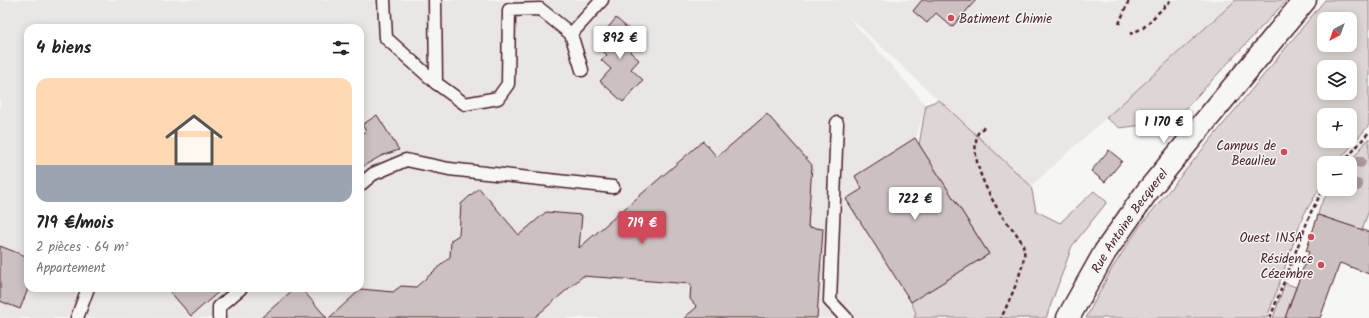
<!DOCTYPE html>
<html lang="fr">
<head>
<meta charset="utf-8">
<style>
  :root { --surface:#fff; --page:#f6f6f6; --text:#222; --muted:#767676; --line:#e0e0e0; --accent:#d1495b }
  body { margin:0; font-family:Kalam,sans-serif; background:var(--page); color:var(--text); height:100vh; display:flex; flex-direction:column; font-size:15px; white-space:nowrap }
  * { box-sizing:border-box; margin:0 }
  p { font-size:13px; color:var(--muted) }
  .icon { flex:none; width:22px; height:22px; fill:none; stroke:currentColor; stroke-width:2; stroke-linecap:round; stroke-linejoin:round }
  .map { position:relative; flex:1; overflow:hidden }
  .panel { position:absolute; left:24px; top:24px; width:340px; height:268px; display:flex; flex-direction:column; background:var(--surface); border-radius:12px; box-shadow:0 2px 10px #0003 }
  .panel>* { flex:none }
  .needle { width:26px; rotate:221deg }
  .buttons { position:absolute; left:1317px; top:12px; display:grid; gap:8px }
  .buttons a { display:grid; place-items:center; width:40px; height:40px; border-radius:8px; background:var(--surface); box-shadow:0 2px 10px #0003; font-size:20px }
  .price { position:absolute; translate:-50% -34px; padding:0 9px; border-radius:4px; background:#fff; color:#222; font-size:13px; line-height:26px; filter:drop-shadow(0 1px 2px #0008) }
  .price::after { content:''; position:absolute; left:50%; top:24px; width:12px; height:9px; margin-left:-6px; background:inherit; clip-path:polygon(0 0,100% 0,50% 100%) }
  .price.on { background:var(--accent); color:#fff }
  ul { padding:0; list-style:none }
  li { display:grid; align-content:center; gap:8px; height:212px; padding:0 12px }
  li+li { border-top:1px solid var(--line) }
  li span { display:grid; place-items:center; height:124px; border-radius:12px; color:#555 }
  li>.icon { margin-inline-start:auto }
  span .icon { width:72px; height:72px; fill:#fffc; stroke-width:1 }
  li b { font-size:17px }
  h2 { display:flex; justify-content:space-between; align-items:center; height:48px; padding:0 12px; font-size:17px }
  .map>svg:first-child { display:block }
</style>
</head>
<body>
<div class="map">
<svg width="1369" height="318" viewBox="0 0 1369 318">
  <rect width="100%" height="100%" fill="#f6f6f2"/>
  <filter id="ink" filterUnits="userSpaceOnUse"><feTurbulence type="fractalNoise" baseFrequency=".025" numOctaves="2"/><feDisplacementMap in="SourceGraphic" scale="8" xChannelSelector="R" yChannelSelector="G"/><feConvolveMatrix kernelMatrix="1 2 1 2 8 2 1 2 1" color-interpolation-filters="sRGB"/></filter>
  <g filter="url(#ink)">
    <path fill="#e9e6e3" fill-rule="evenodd" d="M0,0H1236L1031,186L846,14L926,105L916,138L989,254L909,302L916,313L914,318H0ZM28,28H360V288H28Z"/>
    <g fill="#ddd6d5" stroke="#947a80" fill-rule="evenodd">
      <polygon points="1236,0 1287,0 1184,110 1158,123 1120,128 1106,118"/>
      <path d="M1325,0H1369V125L1337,163H1324V181L1303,216L1267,318H1086L1111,270L1140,226ZM1324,19H1350V45H1324ZM1324,67H1350V93H1324ZM1324,115H1350V141H1324Z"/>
      <polygon points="939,100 1031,186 1036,211 1060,223 1094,191 1107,202 1072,246 1046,318 914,318 916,313 910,300 989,254 919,145 926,105"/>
      <polygon points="1369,138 1369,210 1362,230 1318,215 1320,206 1330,189 1350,189 1349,163"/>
      <polygon points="1285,283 1296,287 1285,318 1273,318"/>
    </g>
    <g fill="#ccc1c0" stroke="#4a1f2b">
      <polygon points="922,0 976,0 952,27 936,13 927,23 913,11"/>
      <polygon points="616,18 641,40 630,52 639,60 631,69 643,80 623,102 600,81 611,69 601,60 607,55 595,43"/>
      <polygon points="767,114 812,165 808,227 823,229 817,318 684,318 697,307 690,299 691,284 583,276 534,318 329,318 361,289 393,292 401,286 416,287 450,257 451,240 459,235 461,204 479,188 519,235 546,212 582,215 579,248 703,141 717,157"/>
      <polygon points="377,115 399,150 381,156 360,168 360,135 366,131 362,125"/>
      <polygon points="915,138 989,254 911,302 846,199 862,189 855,176"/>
      <polygon points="1109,150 1122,161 1105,182 1091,171"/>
      <polygon points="1318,215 1369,232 1369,274 1340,263 1320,318 1285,318 1309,252 1306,251"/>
      <polygon points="0,246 28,257 28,289 20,309 0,301"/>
      <polygon points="167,288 223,288 191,316"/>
      <polygon points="295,288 301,288 327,318 261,318"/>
    </g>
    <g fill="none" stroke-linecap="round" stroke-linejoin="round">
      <defs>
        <g id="service">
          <polyline points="384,0 386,38 436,83"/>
          <polyline points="435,0 436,83 465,104 498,98 508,84 509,10 540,9 571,34 582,70"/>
          <polyline points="571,34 602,0"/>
          <polyline points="837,123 830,301 846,318"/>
          <polyline points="360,185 373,174 406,160 449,169 613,187"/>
          <polyline points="77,318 88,288"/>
          <polyline points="219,318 219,307 241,288"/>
        </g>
        <g id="tertiary">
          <path id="s1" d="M1068,318L1105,252L1146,193L1305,0"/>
        </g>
      </defs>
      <use href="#service" stroke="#4a1f2b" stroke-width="15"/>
      <use href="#tertiary" stroke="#4a1f2b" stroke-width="25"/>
      <g stroke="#4a1f2b" stroke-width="2.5" stroke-dasharray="4 3" stroke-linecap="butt">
        <polyline points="1119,24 1129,0"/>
        <polyline points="1130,34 1143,28 1171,0"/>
        <path d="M984,127C981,130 977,133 977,136C970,162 989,195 1002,216C1009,226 1021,236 1024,249C1027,263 1008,304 1001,318"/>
        <polyline points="1343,163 1369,132"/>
        <polyline points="1270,318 1311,212 1324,188"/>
      </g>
      <use href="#service" stroke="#f6f6f2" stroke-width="12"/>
      <use href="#tertiary" stroke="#f6f6f2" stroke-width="22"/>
    </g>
    <g fill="#ac999c">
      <circle cx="1360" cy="162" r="6"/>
      <circle cx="1357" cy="185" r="6"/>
    </g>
  </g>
  <g fill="#d1495b" stroke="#f6f6f2" stroke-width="1.5">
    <circle cx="951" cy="18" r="4"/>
    <circle cx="1284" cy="152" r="4"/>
    <circle cx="1311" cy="237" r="4"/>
    <circle cx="1321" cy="265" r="4"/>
  </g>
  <g text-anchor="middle" stroke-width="3" stroke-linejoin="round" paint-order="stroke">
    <g font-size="13" fill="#4a1f2b" stroke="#f6f6f2" text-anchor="end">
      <text x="959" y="23" text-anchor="start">Batiment Chimie</text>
      <text x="1276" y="150">Campus de<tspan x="1276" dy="15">Beaulieu</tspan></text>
      <text x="1303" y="242">Ouest INSA</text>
      <text x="1313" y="263">Résidence<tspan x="1313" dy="15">Cézembre</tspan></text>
    </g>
    <g font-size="13" fill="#4a1f2b" stroke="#f6f6f2">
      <text dy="5" stroke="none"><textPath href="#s1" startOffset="115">Rue Antoine Becquerel</textPath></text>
    </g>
  </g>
</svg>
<div class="buttons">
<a><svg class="needle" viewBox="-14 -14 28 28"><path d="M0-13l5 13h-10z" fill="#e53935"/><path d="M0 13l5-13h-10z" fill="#767676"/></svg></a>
<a><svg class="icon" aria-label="layers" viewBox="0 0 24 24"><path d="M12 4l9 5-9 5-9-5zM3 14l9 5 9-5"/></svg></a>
<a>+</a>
<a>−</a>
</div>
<b class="price" style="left:620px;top:60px">892 €</b>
<b class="price" style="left:1164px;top:144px">1 170 €</b>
<b class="price" style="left:915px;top:221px">722 €</b>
<b class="price on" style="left:642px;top:245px">719 €</b>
<section class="panel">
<h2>4 biens<svg class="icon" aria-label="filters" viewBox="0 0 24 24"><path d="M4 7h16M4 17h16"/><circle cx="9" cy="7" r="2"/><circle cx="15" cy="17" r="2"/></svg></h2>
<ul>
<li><span style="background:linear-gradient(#ffd9b3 70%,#9aa5b1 0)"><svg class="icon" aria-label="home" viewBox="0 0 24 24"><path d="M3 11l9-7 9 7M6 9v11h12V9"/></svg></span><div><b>719 €/mois</b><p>2 pièces · 64 m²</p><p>Appartement</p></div></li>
</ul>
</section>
</div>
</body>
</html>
